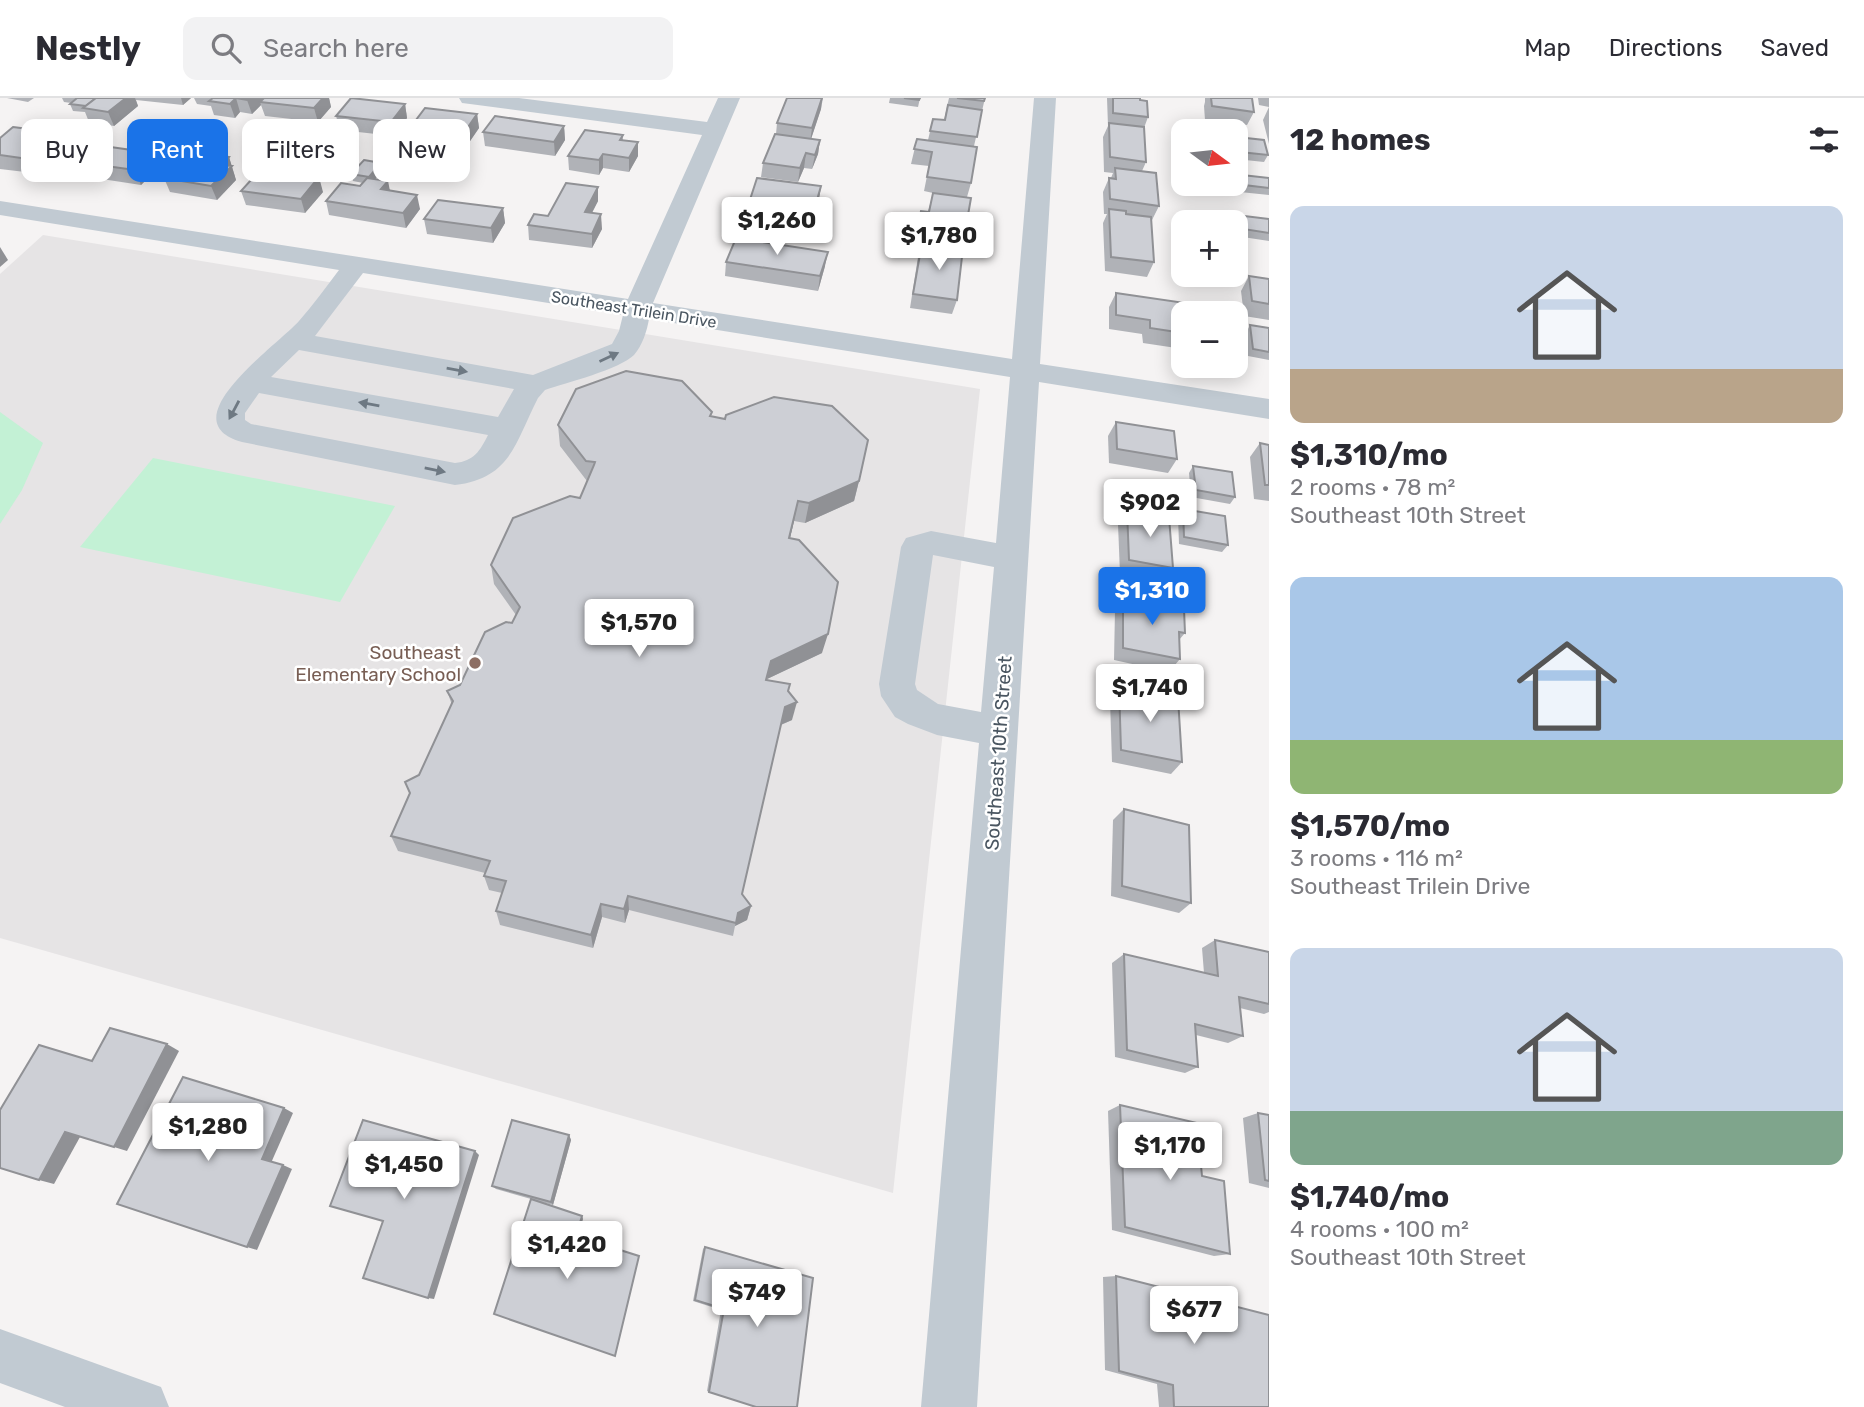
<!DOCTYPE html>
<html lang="en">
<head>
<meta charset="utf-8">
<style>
  :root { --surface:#fff; --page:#f2f2f3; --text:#2b2b33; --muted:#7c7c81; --line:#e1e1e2; --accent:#1a73e8 }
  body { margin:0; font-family:Rubik,sans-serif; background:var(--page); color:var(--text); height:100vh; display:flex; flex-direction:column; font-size:26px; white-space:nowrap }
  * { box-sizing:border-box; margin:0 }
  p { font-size:23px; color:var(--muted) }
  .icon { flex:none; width:38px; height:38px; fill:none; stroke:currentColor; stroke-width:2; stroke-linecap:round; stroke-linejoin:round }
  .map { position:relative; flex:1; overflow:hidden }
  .drawer { display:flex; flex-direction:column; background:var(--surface); width:595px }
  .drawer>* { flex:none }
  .hud { position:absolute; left:21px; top:21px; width:665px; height:63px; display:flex; gap:14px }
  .needle { width:46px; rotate:105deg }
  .tools { position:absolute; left:1171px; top:21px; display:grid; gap:14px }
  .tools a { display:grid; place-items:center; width:77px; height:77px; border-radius:14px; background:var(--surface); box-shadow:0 4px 18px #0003; font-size:35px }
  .price { position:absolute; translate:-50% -60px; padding:0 16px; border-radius:7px; background:#fff; color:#222; font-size:23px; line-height:46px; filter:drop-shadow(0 2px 4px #0008) }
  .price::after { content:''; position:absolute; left:50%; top:42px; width:21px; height:16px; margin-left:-10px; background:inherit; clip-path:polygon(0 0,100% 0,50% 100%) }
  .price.active { background:var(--accent); color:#fff }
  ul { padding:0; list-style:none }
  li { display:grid; align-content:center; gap:14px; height:371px; padding:0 21px }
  li span { display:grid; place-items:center; height:217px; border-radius:14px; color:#555 }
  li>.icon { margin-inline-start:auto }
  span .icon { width:126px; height:126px; fill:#fffc; stroke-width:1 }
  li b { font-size:30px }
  h2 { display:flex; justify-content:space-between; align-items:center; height:84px; padding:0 21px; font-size:30px }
  .chip { padding:0 24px; border-radius:14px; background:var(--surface); box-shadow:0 4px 18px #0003; font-size:24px; line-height:63px }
  .chip.active { background:var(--accent); color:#fff }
  header { display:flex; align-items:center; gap:42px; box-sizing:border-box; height:98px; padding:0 35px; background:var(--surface); border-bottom:2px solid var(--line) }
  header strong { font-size:33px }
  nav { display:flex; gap:38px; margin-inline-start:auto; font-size:24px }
  .search { width:490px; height:63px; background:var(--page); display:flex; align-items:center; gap:18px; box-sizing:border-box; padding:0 24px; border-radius:14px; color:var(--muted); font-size:26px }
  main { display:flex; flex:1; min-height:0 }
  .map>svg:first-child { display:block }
</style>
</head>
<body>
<header>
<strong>Nestly</strong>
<div class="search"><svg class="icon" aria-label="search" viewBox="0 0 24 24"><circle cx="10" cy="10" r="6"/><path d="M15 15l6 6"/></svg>Search here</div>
<nav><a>Map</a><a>Directions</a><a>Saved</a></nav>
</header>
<main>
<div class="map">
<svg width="1269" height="1309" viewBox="0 0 1269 1309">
  <rect width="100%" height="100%" fill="#f5f3f3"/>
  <polygon fill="#e6e4e5" points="43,137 980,291 893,1095 0,840 0,176"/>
  <g fill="#c3f1d5">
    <polygon points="0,314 43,345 22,392 0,426"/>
    <polygon points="153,360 395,408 340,504 80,449"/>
  </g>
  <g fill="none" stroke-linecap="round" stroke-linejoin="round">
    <g fill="#c1cad2" fill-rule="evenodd">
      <path d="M459,0H519L707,24L718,0H740L653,205L1012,261L1034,0H1056L1040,266L1269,301V321L1039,284L977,1309H921L979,645L937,637L908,626L895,619L881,598L879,586L901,449L906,440L931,433L996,445L1010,279L649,221C647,233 642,248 634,257C620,271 566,285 545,292L538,300C515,345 511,380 455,387L242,344C167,323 278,247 299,223C313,207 326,189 339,172L0,117V103L628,201L702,37L470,6L462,5ZM363,175L623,217L619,233L612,246L533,277L315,238ZM299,252L514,291L498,319L271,279ZM259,295L488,337C480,353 474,363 455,365L251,326L245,322V315ZM933,457L994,469L981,614L938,606L917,592L915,586Z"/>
      <polygon points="0,1231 161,1289 169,1309 65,1309 0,1285"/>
    </g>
  </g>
  <g fill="#b0b2b7">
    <polygon points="7,0 34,0 28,4"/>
    <polygon points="62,0 191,0 183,7 136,2 138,8 114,28 89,24 85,14 73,13 70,6 71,5 64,4"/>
    <polygon points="194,0 329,0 331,9 318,24 265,18 261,7 252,16 240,14 235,20 214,17 211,8 197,6"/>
    <polygon points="787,0 823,0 821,11 811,41 820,42 818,56 812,71 804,70 798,84 761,79 763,65 776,36 777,25"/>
    <polygon points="890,0 920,0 918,9 889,5"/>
    <polygon points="949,0 985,0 974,48 971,85 967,99 965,134 960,148 914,141 921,113 928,114 933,95 924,93 929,68 911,66 917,41 928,42 933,21 944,22"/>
    <polygon points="1107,0 1140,0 1148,19 1144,30 1146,64 1142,73 1159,108 1152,122 1151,122 1154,164 1147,179 1105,173 1103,125 1107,116 1104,116 1103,94 1109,80 1111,80 1113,75 1104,74 1103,39 1108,28"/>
    <polygon points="1205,0 1252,0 1254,14 1247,27 1205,22 1204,8 1205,4"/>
    <polygon points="1258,0 1269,0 1269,9 1259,7"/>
    <polygon points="405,6 407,20 394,38 340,32 336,18"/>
    <polygon points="1269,9 1269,46 1263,22"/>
    <polygon points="477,16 479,30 468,46 416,40 413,26"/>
    <polygon points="564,28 565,42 555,58 485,48 483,34"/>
    <polygon points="36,32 41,43 55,44 62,59 42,76 0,71 0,40"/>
    <polygon points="312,36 314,43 305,54 281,52 279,44"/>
    <polygon points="623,37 623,42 638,44 638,58 629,74 603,70 599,77 569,72 568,58"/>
    <polygon points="1237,39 1268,57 1264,64 1236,61 1236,43"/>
    <polygon points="153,55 159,69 141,87 69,76 62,62"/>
    <polygon points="229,59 236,82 217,102 170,94 164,80 191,63"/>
    <polygon points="381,65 383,72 375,81 390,92 420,111 406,130 329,117 326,103 360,88 363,85 353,83 351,76"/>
    <polygon points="1242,77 1269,80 1269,97 1240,94 1239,84"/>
    <polygon points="821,88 813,124 797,122 794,132 746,126 747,111"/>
    <polygon points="598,89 598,103 592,115 602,131 592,150 529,142 528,127 548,118"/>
    <polygon points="241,93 323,94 305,115 246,107"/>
    <polygon points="503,110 505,125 493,145 427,136 424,121"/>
    <polygon points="1236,117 1269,121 1269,143 1236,138 1236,124 1232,124"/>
    <polygon points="922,145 957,202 952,216 910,210 918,159"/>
    <polygon points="726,164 825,168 818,193 725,178"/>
    <polygon points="1249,178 1269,181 1269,222 1244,218 1241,193"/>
    <polygon points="1116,195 1183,215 1183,251 1143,245 1142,236 1109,231 1109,209"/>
    <polygon points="1250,227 1269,230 1269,262 1248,258 1246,235"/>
    <polygon points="712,314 711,318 859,383 854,403 805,425 794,423 790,440 822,555 767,581 788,593 792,622 781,627 742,796 751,808 747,822 735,828 733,838 629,812 625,825 602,819 593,850 500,827 496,813 502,795 489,792 484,778 485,775 398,753 391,738 410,696 405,684 419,677 452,607 447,593 460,587 512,525 516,517 494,486 491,467 580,400 587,383 560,348 558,327"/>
    <polygon points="1116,324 1177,361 1168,375 1109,365 1108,338"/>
    <polygon points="1260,345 1269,347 1269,403 1254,401 1250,359"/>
    <polygon points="1193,368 1235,399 1230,406 1191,399 1189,375"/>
    <polygon points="1183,411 1228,447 1222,454 1179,446 1178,418"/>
    <polygon points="1127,412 1173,470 1164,483 1120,476 1118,426"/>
    <polygon points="1123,498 1185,535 1179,542 1180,561 1169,574 1114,562 1115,512"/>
    <polygon points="1119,589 1182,664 1171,676 1112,664 1110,602"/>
    <polygon points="1124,711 1191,805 1179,815 1111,798 1113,722"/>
    <polygon points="1215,842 1269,854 1269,914 1264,916 1240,910 1243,938 1228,945 1196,937 1198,969 1185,975 1115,959 1112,865 1124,856 1204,875 1202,850"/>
    <polygon points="1120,1007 1202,1078 1230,1156 1214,1158 1112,1132 1108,1013"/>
    <polygon points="1258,1015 1269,1017 1269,1090 1249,1085 1243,1020"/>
    <polygon points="569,1037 571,1042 553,1107 533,1102 583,1121 531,1101 496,1091 492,1088"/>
    <polygon points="705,1149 813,1180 709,1294 707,1293 721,1212 693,1203 703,1151"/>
    <polygon points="1116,1178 1269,1309 1159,1309 1157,1286 1105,1272 1103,1179"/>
  </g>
  <g fill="#909195">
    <polygon points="126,0 135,0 138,8 114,28 108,14"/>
    <polygon points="181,0 191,0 183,7"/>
    <polygon points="236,0 240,14 235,20 230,6"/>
    <polygon points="249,0 267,0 260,4 261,7 252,16 247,2"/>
    <polygon points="323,0 329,0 331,9 318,24 314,10"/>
    <polygon points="822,0 821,11 810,44 812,30"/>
    <polygon points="405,6 407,20 394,38 391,24"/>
    <polygon points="477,16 479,30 468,46 466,32"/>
    <polygon points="564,28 565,42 555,58 554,44"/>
    <polygon points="36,32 43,46 26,41"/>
    <polygon points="312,36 314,43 305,54 303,47"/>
    <polygon points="820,42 818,56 812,71 815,57"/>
    <polygon points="55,44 62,59 42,76 35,62"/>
    <polygon points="638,44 638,58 629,74 629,60"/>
    <polygon points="153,55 159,69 141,87 135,72"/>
    <polygon points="806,55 804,70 798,84 800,70"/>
    <polygon points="603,56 603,70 599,77 599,62"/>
    <polygon points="229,59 236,82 217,102 211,88 222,67"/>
    <polygon points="381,65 383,72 371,86 369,79"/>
    <polygon points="319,79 323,94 305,115 301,101"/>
    <polygon points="388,83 391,98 381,91"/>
    <polygon points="821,88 819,102 813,124 815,109"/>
    <polygon points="598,89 598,103 585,128 585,114"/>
    <polygon points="417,97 420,111 406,130 403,115"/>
    <polygon points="503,110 505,125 493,145 491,130"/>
    <polygon points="601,116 602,131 592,150 592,136"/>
    <polygon points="0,149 8,162 0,169"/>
    <polygon points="828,154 825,168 818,193 820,178"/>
    <polygon points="859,383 854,403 805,425 809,405"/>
    <polygon points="798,403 794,423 785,460 789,440"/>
    <polygon points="828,536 822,555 767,581 763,600 771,563"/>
    <polygon points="797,604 792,622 780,627 785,609"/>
    <polygon points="628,798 629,812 625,825 624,811"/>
    <polygon points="601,806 602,819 593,850 591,837"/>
    <polygon points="751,808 747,822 735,828 738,815"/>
    <polygon points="167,946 179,953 127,1053 114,1049"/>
    <polygon points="284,1010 293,1015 271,1065 262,1061"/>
    <polygon points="65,1034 80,1039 54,1086 39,1082"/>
    <polygon points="569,1037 571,1042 553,1107 551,1104"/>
    <polygon points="475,1053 479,1057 434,1201 428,1200"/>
    <polygon points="283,1067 292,1071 257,1152 247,1149"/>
    <polygon points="582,1118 583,1121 578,1141 576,1138"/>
  </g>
  <g fill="#cdcfd5" stroke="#909195" stroke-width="2">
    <polygon points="77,0 96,0 86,8 70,6"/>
    <polygon points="96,0 126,0 108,14 83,10"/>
    <polygon points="213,0 249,0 247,2 236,0 230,6 209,3"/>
    <polygon points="264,0 323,0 314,10 260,4"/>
    <polygon points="351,0 405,6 391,24 336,18"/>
    <polygon points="787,0 822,0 812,30 777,25"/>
    <polygon points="904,0 920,0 919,2"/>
    <polygon points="957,0 985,0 984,3"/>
    <polygon points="1113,0 1140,0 1140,2 1147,3 1148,19 1113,15"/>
    <polygon points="1211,0 1252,0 1254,14 1212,8"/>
    <polygon points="948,7 982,12 977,39 930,33 933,21 945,22"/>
    <polygon points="425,10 477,16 466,32 413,26"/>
    <polygon points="495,18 564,28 554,44 483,34"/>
    <polygon points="1109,25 1144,29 1146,64 1110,59"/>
    <polygon points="13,29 36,32 26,41 55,44 35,62 0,57 0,40"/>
    <polygon points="585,32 623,37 620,42 638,44 629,60 603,56 599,62 568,58"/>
    <polygon points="288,33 312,36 303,47 279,44"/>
    <polygon points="775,36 820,42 815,57 806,55 800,70 763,65"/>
    <polygon points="1237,39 1264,42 1268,57 1240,54"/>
    <polygon points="917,41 977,49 971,85 927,79 932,54 914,51"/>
    <polygon points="82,45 153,55 135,72 62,62"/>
    <polygon points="199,55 229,59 222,67 232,68 211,88 164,80 184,61 191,63"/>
    <polygon points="364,62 381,65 369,79 351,76"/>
    <polygon points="1115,70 1156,75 1159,108 1110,101 1109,80 1116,81"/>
    <polygon points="260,72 319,79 301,101 241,93"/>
    <polygon points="1242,77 1269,80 1269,90 1244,87"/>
    <polygon points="367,80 388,83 381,91 417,97 403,115 326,103 341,85 360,88"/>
    <polygon points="757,80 821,88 815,109 799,107 796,118 747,111"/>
    <polygon points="566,85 598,89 585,114 601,116 592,136 528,127 534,116 548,118"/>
    <polygon points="933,95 971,100 965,134 918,127 921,113 929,114"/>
    <polygon points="438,102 503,110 491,130 424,121"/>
    <polygon points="1109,111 1126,113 1126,116 1151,119 1154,164 1111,159"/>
    <polygon points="1236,117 1269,121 1269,135 1237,130"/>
    <polygon points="736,140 828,154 820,178 726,164"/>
    <polygon points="922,145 963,150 957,202 913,196"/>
    <polygon points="1249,178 1269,181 1269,206 1252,203"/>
    <polygon points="1116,195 1192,206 1192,213 1209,215 1183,215 1183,235 1150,230 1150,222 1116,217"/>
    <polygon points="1250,227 1269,230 1269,254 1253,251"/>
    <polygon points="626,273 682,283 712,314 710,318 725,321 726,317 774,299 832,308 868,342 859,383 809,405 798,403 789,440 799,442 838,484 828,536 771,563 766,582 790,586 788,593 797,604 785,609 742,796 751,808 738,815 736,825 628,798 624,811 601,806 591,837 496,813 506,783 484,778 490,763 391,738 410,695 405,684 419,677 453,603 447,593 460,587 485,534 506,524 512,525 520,509 491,467 513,420 570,398 580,400 594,367 595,364 586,363 558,327 576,291"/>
    <polygon points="1116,324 1174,333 1177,361 1117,351"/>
    <polygon points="1260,345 1269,347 1269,387 1265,387"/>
    <polygon points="1193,368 1232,374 1235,399 1196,392"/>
    <polygon points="1183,411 1225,418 1228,447 1184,439"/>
    <polygon points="1127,412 1169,419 1173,470 1129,462"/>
    <polygon points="1123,498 1184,511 1185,535 1179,534 1180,561 1123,550"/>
    <polygon points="1119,589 1178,600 1182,664 1121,652"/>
    <polygon points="1124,711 1189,727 1191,805 1122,788"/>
    <polygon points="1215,842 1269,854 1269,906 1239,899 1243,938 1195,926 1198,969 1127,952 1124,856 1218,878"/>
    <polygon points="110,930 167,946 114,1049 65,1034 39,1082 0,1070 0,1012 39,947 92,963"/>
    <polygon points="183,979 284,1010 262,1061 283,1067 247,1149 117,1106"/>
    <polygon points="1120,1007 1197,1025 1202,1078 1224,1083 1230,1156 1125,1129"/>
    <polygon points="1258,1015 1269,1017 1269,1083 1265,1082"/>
    <polygon points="363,1022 475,1053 428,1200 363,1180 383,1123 330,1108"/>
    <polygon points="512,1022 569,1037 551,1104 492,1088"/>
    <polygon points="531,1101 582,1118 576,1138 639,1158 615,1258 494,1216"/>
    <polygon points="705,1149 813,1180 797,1309 756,1309 709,1294 724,1211 695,1202"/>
    <polygon points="1116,1178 1269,1217 1269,1309 1174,1309 1173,1287 1119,1273"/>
  </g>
  <defs><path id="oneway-solid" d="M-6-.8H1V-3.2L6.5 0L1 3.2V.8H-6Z" transform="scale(1.75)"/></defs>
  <g fill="#6e7983">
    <use href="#oneway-solid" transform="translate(609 259) rotate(-25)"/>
    <use href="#oneway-solid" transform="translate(457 272) rotate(10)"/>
    <use href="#oneway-solid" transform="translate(369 306) rotate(-170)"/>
    <use href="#oneway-solid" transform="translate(234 312) rotate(118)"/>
    <use href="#oneway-solid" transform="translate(435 372) rotate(11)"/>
  </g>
  <circle fill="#8d6e63" stroke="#fff" stroke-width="2.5" cx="475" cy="565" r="7"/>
  <g text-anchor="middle" stroke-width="5" stroke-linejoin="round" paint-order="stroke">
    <g font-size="16" fill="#4a5661" stroke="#fff">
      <text transform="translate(634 211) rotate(9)" y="6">Southeast Trilein Drive</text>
    </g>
    <g font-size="19" fill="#785e54" stroke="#fff" text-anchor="end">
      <text x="461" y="561">Southeast<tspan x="461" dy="22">Elementary School</tspan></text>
    </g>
    <g font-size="19" fill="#4a5661" stroke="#fff">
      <text transform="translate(998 655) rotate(-86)" y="7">Southeast 10th Street</text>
    </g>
  </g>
</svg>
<div class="tools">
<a><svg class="needle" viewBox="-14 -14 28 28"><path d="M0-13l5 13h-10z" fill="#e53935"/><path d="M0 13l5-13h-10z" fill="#7c7c81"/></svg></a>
<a>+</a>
<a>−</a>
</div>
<b class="price" style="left:777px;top:159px">$1,260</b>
<b class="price" style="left:939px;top:174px">$1,780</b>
<b class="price" style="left:1150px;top:441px">$902</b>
<b class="price active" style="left:1152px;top:529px">$1,310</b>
<b class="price" style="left:639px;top:561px">$1,570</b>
<b class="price" style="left:1150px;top:626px">$1,740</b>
<b class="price" style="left:208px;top:1065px">$1,280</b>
<b class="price" style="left:1170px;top:1084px">$1,170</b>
<b class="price" style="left:404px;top:1103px">$1,450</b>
<b class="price" style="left:567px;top:1183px">$1,420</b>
<b class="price" style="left:757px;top:1231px">$749</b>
<b class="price" style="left:1194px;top:1248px">$677</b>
<div class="hud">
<a class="chip">Buy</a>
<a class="chip active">Rent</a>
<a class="chip">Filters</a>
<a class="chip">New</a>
</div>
</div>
<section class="drawer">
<h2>12 homes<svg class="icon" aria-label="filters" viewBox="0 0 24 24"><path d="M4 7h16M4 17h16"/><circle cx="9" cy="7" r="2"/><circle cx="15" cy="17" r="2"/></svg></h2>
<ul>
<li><span style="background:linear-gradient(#c9d6e8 75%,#b9a48a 0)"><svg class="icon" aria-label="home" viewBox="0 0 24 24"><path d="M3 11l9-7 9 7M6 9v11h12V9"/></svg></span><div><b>$1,310/mo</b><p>2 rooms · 78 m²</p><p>Southeast 10th Street</p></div></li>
<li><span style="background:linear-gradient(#a9c7e8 75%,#8fb573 0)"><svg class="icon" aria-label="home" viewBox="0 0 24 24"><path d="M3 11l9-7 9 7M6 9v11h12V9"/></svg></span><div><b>$1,570/mo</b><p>3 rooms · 116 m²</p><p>Southeast Trilein Drive</p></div></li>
<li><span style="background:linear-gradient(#c9d6e8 75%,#7fa58c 0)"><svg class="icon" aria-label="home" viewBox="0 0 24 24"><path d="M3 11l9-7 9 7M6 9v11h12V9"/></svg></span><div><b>$1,740/mo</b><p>4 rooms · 100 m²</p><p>Southeast 10th Street</p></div></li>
</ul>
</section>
</main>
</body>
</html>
